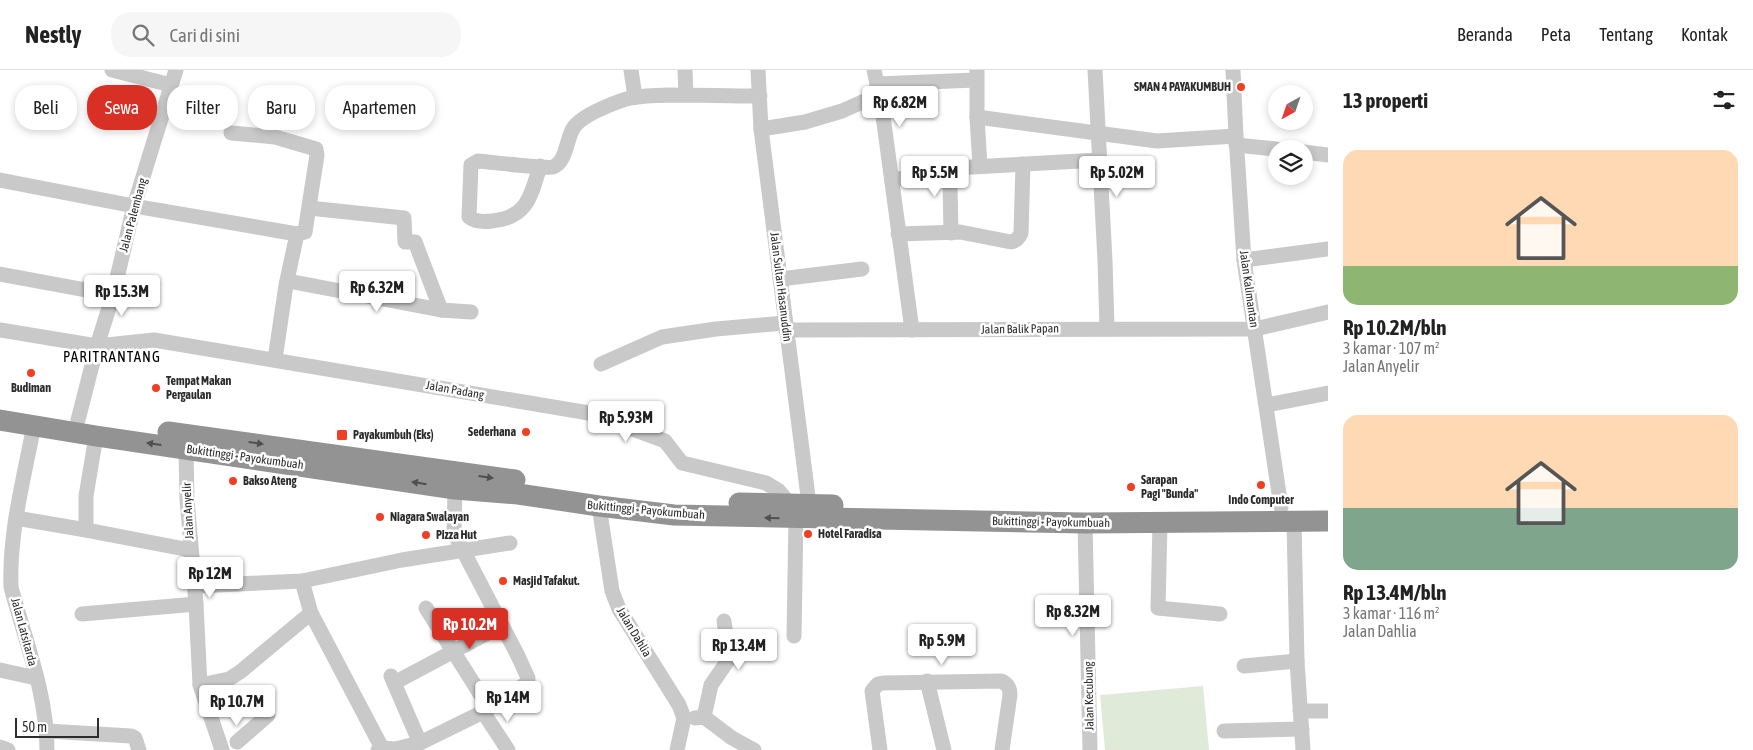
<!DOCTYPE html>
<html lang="id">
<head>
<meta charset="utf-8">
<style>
  :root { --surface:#fff; --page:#f6f6f6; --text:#222; --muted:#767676; --line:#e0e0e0; --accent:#d93025 }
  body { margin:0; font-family:"Asap Condensed",sans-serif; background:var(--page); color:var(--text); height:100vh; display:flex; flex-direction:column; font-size:19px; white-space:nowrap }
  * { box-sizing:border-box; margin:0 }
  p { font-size:16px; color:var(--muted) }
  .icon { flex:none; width:28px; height:28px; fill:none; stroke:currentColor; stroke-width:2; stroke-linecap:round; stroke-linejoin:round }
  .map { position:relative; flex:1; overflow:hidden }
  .drawer { display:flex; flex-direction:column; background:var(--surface); width:425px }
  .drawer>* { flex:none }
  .top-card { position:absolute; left:15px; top:15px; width:475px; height:45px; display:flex; gap:10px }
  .needle { width:32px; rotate:220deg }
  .tools { position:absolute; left:1268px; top:15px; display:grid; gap:10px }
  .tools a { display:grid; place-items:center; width:45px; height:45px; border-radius:50%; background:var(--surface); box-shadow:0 2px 8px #0003; font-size:25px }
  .scale { position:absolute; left:15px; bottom:12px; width:84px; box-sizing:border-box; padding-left:5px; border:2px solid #2c2c2c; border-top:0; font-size:14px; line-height:18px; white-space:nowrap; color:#2c2c2c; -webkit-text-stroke:4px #fff; paint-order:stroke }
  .price { position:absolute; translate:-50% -42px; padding:0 11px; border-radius:5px; background:#fff; color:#222; font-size:16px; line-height:32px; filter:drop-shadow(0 1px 2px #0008) }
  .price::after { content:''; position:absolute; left:50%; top:30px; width:15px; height:11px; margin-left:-8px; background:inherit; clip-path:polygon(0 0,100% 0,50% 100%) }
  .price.on { background:var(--accent); color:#fff }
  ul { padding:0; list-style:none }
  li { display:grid; align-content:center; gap:10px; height:265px; padding:0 15px }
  li span { display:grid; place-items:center; height:155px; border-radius:15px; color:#555 }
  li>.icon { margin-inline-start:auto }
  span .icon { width:90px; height:90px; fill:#fffc; stroke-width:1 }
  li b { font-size:21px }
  h2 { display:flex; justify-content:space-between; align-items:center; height:60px; padding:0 15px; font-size:21px }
  .pill { padding:0 18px; border-radius:20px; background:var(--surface); box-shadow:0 2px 8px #0003; font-size:18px; line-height:45px }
  .pill.on { background:var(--accent); color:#fff }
  header { display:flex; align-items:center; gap:30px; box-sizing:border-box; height:70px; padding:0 25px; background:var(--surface); border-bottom:1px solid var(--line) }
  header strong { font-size:24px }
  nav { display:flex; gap:28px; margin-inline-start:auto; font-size:18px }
  .search { width:350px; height:45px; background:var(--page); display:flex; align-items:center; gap:12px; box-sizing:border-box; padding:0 18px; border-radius:20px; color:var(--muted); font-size:19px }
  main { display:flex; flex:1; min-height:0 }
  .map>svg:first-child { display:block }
</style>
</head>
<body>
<header>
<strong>Nestly</strong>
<div class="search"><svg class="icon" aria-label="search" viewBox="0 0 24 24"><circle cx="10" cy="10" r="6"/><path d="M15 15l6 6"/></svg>Cari di sini</div>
<nav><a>Beranda</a><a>Peta</a><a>Tentang</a><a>Kontak</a></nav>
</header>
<main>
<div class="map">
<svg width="1328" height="680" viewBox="0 0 1328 680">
  <rect width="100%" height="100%" fill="#fff"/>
  <polygon fill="#dfebd8" points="1203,616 1209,680 1105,680 1100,625"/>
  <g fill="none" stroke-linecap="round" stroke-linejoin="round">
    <g stroke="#c9c9c9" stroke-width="15">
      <polyline points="112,0 171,15"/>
      <polyline points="631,0 635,27"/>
      <polyline points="685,0 686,25"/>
      <polyline points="758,0 761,59 809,434"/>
      <polyline points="874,0 877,14 976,10"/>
      <polyline points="977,0 977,47 980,96"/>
      <polyline points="1095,0 1105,191 1107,258"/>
      <polyline points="1233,0 1236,66 1244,190 1281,437"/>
      <path d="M877,14L880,24C891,103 901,182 912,260"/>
      <polyline points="977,47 1157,71 1236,66"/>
      <polyline points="761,59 805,52 842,41 880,24"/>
      <polyline points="1236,75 1276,79"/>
      <polyline points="1304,82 1328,85"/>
      <path d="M540,96C531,126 527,148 492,151C484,152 475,152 469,147L471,95L478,91C491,92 545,99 553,97C567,92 566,68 574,57C583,45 609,35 623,30C638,25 653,26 668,25C699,25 729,26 760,26"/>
      <polyline points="0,110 134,136 297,164 305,162 317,85 316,79 275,67 231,63"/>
      <polyline points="892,110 954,98 1099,90"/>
      <polyline points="309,138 404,148 405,172 415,172 441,240"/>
      <polyline points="951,163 950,113 954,98"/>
      <path d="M898,164L960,162L1011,172C1016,171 1019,168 1021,163L1023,94"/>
      <polyline points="1244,190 1328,179"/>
      <polyline points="0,204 113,225"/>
      <polyline points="780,209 862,199"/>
      <polyline points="288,211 441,240 471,242"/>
      <polyline points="0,260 97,276 154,270 589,343 665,371 682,393 766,413 779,421 789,433"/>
      <polyline points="786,260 1255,259 1328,242"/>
      <polyline points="275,289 286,215 297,164"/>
      <polyline points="601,294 662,267 716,259 785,253"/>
      <polyline points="1267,335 1328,323"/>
      <polyline points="78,350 97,276 113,225 134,136 176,0"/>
      <path d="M34,355C24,408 9,462 11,517C25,570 47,624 47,680"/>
      <polyline points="186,379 187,429 196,534 200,615 222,680"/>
      <polyline points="599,436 612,521 619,539 679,635 684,648 677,680"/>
      <polyline points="16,448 86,460 190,480"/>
      <polyline points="1294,451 1297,591 1303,680"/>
      <polyline points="1085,453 1090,680"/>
      <polyline points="1160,453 1158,538 1220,544"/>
      <polyline points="86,460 86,426 96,366"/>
      <polyline points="302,511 311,543 383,680"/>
      <polyline points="194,516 302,511 402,490 510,473"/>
      <polyline points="426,538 489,638"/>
      <polyline points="82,544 196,534"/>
      <polyline points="794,566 796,448"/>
      <polyline points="1244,596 1297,591"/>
      <polyline points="0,600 36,608"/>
      <polyline points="391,606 420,673"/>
      <polyline points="927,611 944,680"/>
      <polyline points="394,613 501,556"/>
      <polyline points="200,615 229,609 240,602 311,543"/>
      <polyline points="1300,641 1328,641"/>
      <polyline points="483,642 508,680"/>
      <polyline points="704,647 711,615 729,589 724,551"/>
      <polyline points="695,648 704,647 732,668 754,680"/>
      <polyline points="47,661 131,666 135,668 139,680"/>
      <polyline points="1224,661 1302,659"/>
      <polyline points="237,672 268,645"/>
      <polyline points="0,677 8,680"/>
      <polyline points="378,680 382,678 395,679 420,673 483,642 527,613 528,608 518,586 454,463 455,419"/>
      <path d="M880,680L872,621L878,614L883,613L1001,611C1008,614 1010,618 1010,625L1002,680"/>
    </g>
    <g stroke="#939393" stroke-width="21">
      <polyline points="0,350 96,366 455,419 518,424 599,436 674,445 1085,453 1328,451"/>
      <polyline points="168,362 515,410"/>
      <polyline points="739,433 833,435"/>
    </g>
  </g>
  <defs><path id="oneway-solid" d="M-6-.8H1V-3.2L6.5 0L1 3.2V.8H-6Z" transform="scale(1.25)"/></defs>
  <g fill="#505050">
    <use href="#oneway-solid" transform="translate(256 373) rotate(8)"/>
    <use href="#oneway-solid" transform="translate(154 374) rotate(-172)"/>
    <use href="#oneway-solid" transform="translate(486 407) rotate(8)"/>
    <use href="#oneway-solid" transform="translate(419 413) rotate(-171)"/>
    <use href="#oneway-solid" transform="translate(772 448) rotate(-179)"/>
  </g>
  <g fill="#ef4023" stroke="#fff" stroke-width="2">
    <circle cx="1241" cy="17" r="5"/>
    <circle cx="31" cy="303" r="5"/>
    <circle cx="156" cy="318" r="5"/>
    <circle cx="526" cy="362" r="5"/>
    <rect x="336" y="359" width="12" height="12" rx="2.5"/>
    <circle cx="233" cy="411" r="5"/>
    <circle cx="1261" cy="415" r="5"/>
    <circle cx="1131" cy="417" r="5"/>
    <circle cx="380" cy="447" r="5"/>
    <circle cx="808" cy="464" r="5"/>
    <circle cx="426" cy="465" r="5"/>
    <circle cx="503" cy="511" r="5"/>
  </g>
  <g text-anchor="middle" stroke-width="5" stroke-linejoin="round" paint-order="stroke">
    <g font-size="12" font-weight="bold" fill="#2c2c2c" stroke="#fff" text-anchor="start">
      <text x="1231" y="21" text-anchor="end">SMAN 4 PAYAKUMBUH</text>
      <text x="166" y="315">Tempat Makan<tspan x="166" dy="14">Pergaulan</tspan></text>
      <text x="31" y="322" text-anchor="middle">Budiman</text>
      <text x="516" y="366" text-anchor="end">Sederhana</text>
      <text x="353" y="369">Payakumbuh (Eks)</text>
      <text x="1141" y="414">Sarapan<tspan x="1141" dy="14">Pagi "Bunda"</tspan></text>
      <text x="243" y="415">Bakso Ateng</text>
      <text x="1261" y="434" text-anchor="middle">Indo Computer</text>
      <text x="390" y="451">Niagara Swalayan</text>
      <text x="818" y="468">Hotel Faradisa</text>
      <text x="436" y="469">Pizza Hut</text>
      <text x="513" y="515">Masjid Tafakut.</text>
    </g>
    <g font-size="12" fill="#2c2c2c" stroke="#fff">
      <text transform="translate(133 145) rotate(-75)" y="4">Jalan Palembang</text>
      <text transform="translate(781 217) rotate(83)" y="4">Jalan Sultan Hasanuddin</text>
      <text transform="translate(1249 219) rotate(82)" y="4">Jalan Kalimantan</text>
      <text transform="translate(1020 259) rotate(-1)" y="4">Jalan Balik Papan</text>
      <text transform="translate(455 320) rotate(10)" y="4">Jalan Padang</text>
      <text transform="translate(245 387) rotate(8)" y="4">Bukittinggi - Payokumbuah</text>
      <text transform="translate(646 440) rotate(5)" y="4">Bukittinggi - Payokumbuah</text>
      <text transform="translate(188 441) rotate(-93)" y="4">Jalan Anyelir</text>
      <text transform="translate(1051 452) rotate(1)" y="4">Bukittinggi - Payokumbuah</text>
      <text transform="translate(24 562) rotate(75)" y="4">Jalan Latsitarda</text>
      <text transform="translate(634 562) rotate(59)" y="4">Jalan Dahlia</text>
      <text transform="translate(1089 626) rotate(-91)" y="4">Jalan Kecubung</text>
    </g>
    <g font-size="15" letter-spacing="1" fill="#000" stroke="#fff">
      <text x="112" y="292">PARITRANTANG</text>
    </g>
  </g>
</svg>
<div class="tools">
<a><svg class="needle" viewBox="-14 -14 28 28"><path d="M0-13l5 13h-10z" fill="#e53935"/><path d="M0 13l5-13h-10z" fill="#767676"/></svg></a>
<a><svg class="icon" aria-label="layers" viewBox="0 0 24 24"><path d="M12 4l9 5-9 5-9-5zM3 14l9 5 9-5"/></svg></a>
</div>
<div class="scale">50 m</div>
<b class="price" style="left:900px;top:58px">Rp 6.82M</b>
<b class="price" style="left:935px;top:128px">Rp 5.5M</b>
<b class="price" style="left:1117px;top:128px">Rp 5.02M</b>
<b class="price" style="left:377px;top:243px">Rp 6.32M</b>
<b class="price" style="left:122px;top:247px">Rp 15.3M</b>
<b class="price" style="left:626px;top:373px">Rp 5.93M</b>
<b class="price" style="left:210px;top:529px">Rp 12M</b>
<b class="price" style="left:1073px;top:567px">Rp 8.32M</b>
<b class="price on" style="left:470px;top:580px">Rp 10.2M</b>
<b class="price" style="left:942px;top:596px">Rp 5.9M</b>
<b class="price" style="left:739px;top:601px">Rp 13.4M</b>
<b class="price" style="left:508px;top:653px">Rp 14M</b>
<b class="price" style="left:237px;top:657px">Rp 10.7M</b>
<div class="top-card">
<a class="pill">Beli</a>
<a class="pill on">Sewa</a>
<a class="pill">Filter</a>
<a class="pill">Baru</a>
<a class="pill">Apartemen</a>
</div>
</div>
<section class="drawer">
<h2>13 properti<svg class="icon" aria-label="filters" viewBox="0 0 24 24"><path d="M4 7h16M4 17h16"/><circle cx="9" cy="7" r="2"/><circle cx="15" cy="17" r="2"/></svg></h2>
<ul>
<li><span style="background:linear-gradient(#ffd9b3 75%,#8fb573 0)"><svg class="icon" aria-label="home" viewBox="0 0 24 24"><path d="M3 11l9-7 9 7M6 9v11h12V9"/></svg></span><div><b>Rp 10.2M/bln</b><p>3 kamar · 107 m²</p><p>Jalan Anyelir</p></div></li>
<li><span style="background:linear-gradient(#ffd9b3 60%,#7fa58c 0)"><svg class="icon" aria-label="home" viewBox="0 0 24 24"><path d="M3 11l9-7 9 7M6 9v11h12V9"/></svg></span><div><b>Rp 13.4M/bln</b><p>3 kamar · 116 m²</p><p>Jalan Dahlia</p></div></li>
</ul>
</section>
</main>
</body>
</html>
